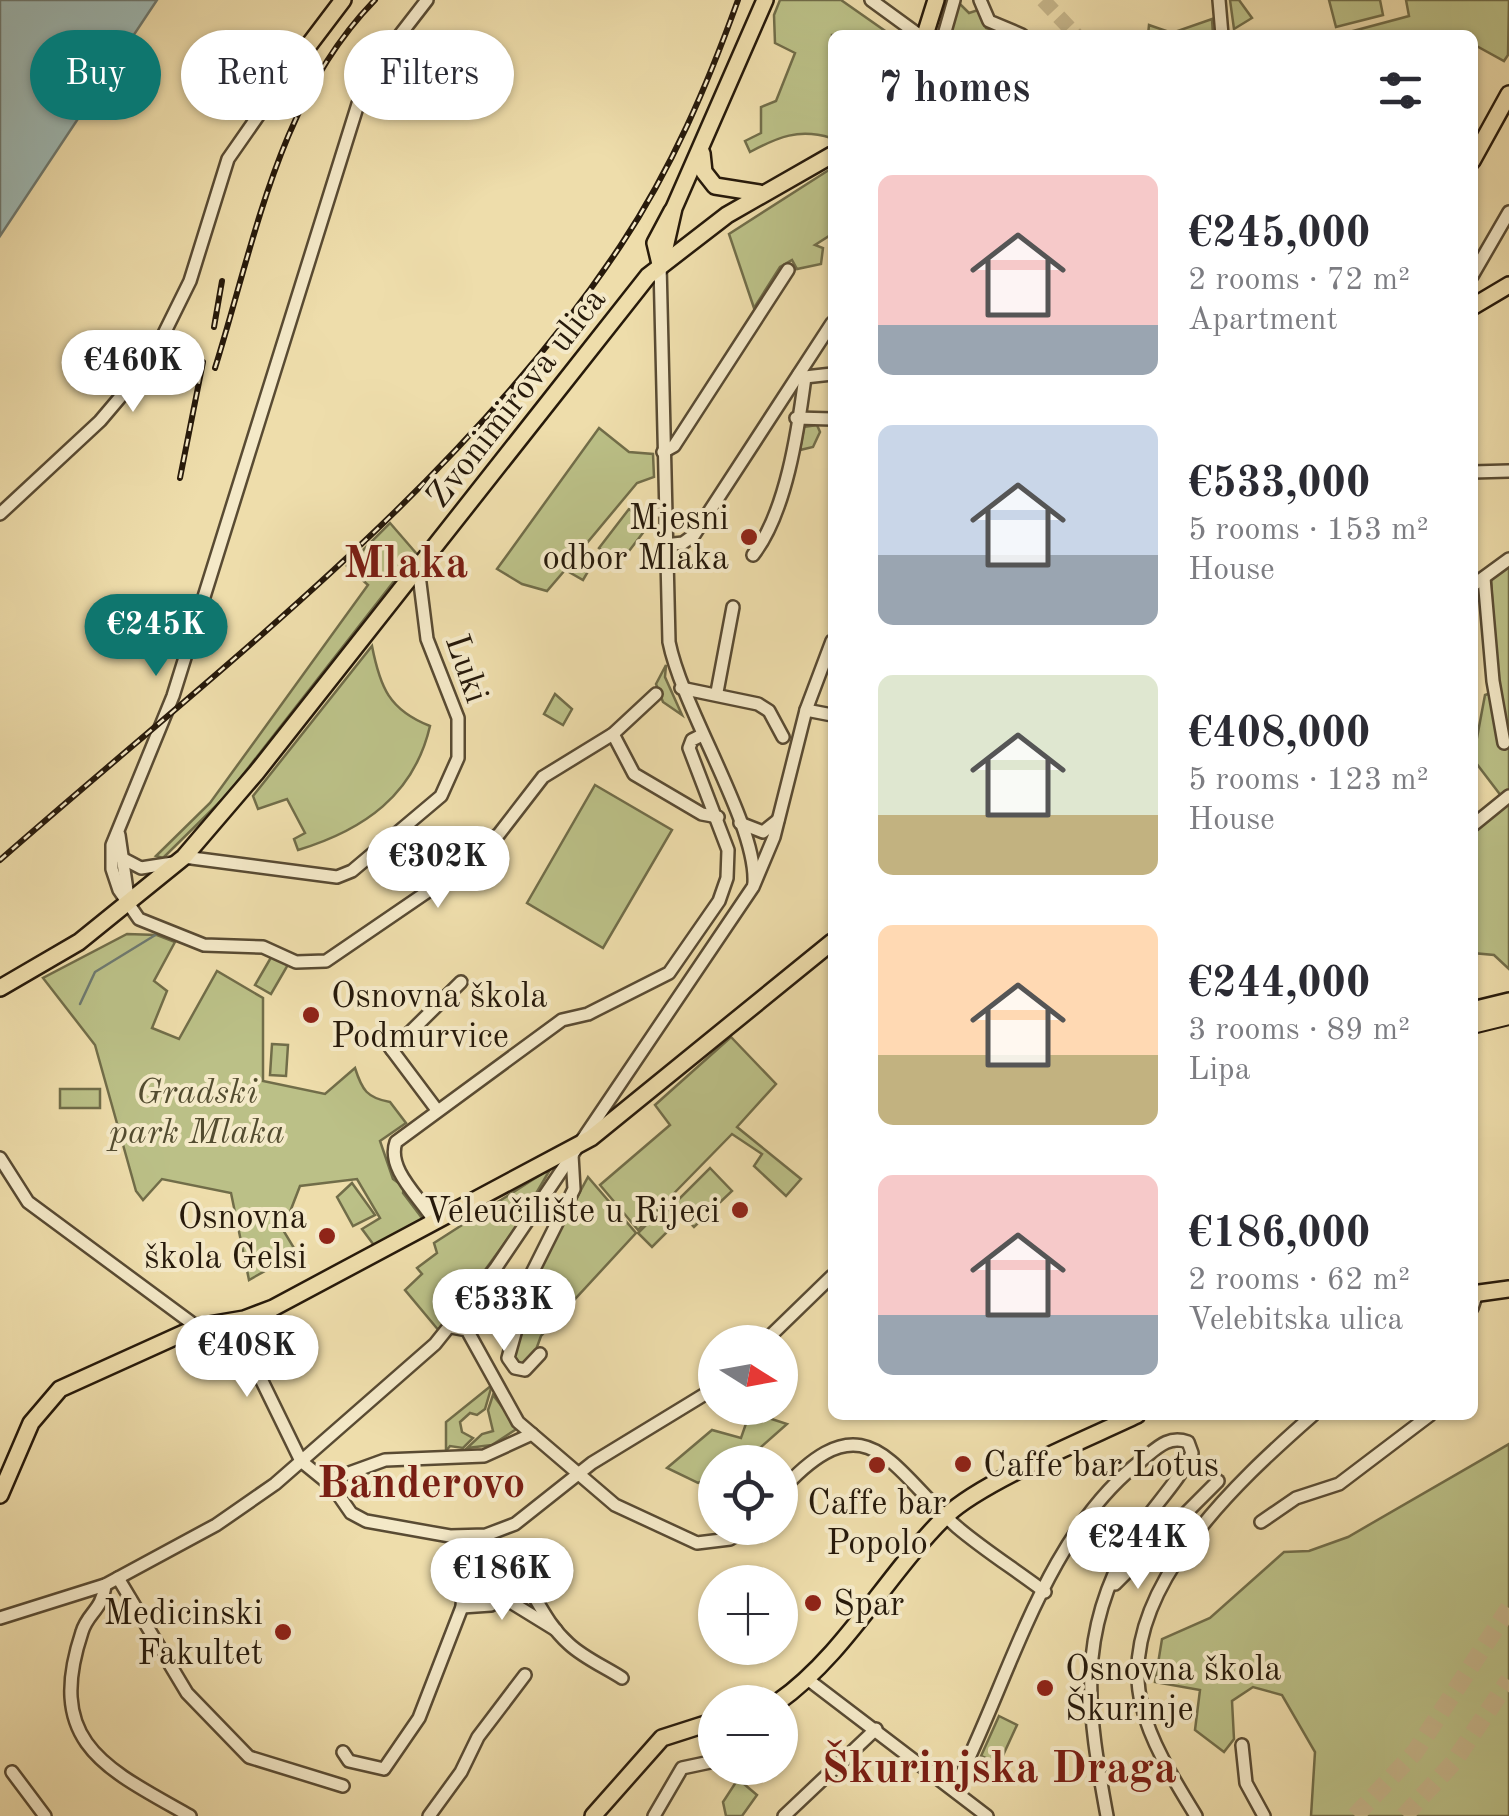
<!DOCTYPE html>
<html lang="en">
<head>
<meta charset="utf-8">
<style>
  :root { --surface:#fff; --page:#f7f7f7; --text:#2b2b33; --muted:#7c7c81; --accent:#0f766e }
  body { margin:0; font-family:"Old Standard TT",serif; background:var(--page); color:var(--text); height:100vh; display:flex; flex-direction:column; font-size:38px; white-space:nowrap }
  * { box-sizing:border-box; margin:0 }
  p { font-size:32px; color:var(--muted) }
  .icon { flex:none; width:55px; height:55px; fill:none; stroke:currentColor; stroke-width:2; stroke-linecap:round; stroke-linejoin:round }
  .map { position:relative; flex:1; overflow:hidden }
  .sheet { position:absolute; left:828px; top:30px; width:650px; height:1390px; display:flex; flex-direction:column; background:var(--surface); border-radius:15px; box-shadow:0 2px 8px #0004 }
  .sheet>* { flex:none }
  .hud { position:absolute; left:30px; top:30px; width:648px; height:90px; display:flex; gap:20px }
  .needle { width:65px; rotate:101deg }
  .fabs { position:absolute; left:698px; top:1325px; display:grid; gap:20px }
  .fabs a { display:grid; place-items:center; width:100px; height:100px; border-radius:50%; background:var(--surface); box-shadow:0 2px 8px #0004; font-size:50px }
  .price { position:absolute; translate:-50% -85px; padding:0 22px; border-radius:35px; background:#fff; color:#222; font-size:32px; line-height:65px; filter:drop-shadow(0 2px 5px #0008) }
  .price::after { content:''; position:absolute; left:50%; top:60px; width:30px; height:22px; margin-left:-15px; background:inherit; clip-path:polygon(0 0,100% 0,50% 100%) }
  .price.selected { background:var(--accent); color:#fff }
  ul { padding:0; list-style:none }
  li { display:flex; align-items:center; gap:30px; height:250px; padding:0 50px }
  li span { display:grid; place-items:center; flex:none; width:280px; height:200px; border-radius:15px; color:#555 }
  li>.icon { margin-inline-start:auto }
  span .icon { width:120px; height:120px; fill:#fffc; stroke-width:1 }
  li b { font-size:42px }
  h2 { display:flex; justify-content:space-between; align-items:center; height:120px; padding:0 50px; font-size:42px }
  .tag { padding:0 35px; border-radius:45px; background:var(--surface); box-shadow:0 2px 8px #0004; font-size:35px; line-height:90px }
  .tag.selected { background:var(--accent); color:#fff }
  .map>svg:first-child { display:block }
</style>
</head>
<body>
<div class="map">
<svg width="1509" height="1816" viewBox="0 0 1509 1816">
  <rect width="100%" height="100%" fill="#eeddab"/>
  <filter id="stains"><feTurbulence type="fractalNoise" baseFrequency=".002" numOctaves="4"/><feColorMatrix values="0 0 0 0 .2 0 0 0 0 .09 0 0 0 0 .02 0 0 0 .5 -.17"/></filter>
  <radialGradient id="worn" r=".72"><stop offset=".6" stop-color="#630" stop-opacity="0"/><stop offset="1" stop-color="#630" stop-opacity=".3"/></radialGradient>
  <g fill="#bbc087" stroke="#716d49" stroke-width="2.5">
    <path d="M780,0H841L891,35H832L831,138C799,128 778,137 750,152L745,141L761,133V107L776,101L795,53L775,43L774,15Z"/>
    <polygon points="956,0 969,13 981,9 986,28 1008,35 939,35"/>
    <polygon points="1230,0 1239,0 1252,18 1234,29"/>
    <polygon points="1329,0 1380,0 1383,15 1336,27"/>
    <polygon points="1406,0 1509,0 1508,55 1504,61 1473,44 1472,35 1338,35 1409,16"/>
    <polygon points="1212,19 1213,35 1148,35 1149,25 1172,33"/>
    <polygon points="832,168 832,234 815,245 823,248 821,264 797,269 792,260 780,267 754,308 729,234"/>
    <polygon points="817,425 820,432 813,447 800,450 804,427"/>
    <polygon points="599,428 629,452 653,454 654,477 637,483 582,549 596,558 583,580 569,572 577,556 547,591 522,584 497,569"/>
    <polygon points="629,509 649,525 619,564 599,548"/>
    <polygon points="390,523 416,553 227,795 163,858 156,856 210,803 368,585 347,566"/>
    <polygon points="1509,566 1509,790 1502,797 1473,759 1485,695 1497,691 1491,579"/>
    <path d="M372,646C380,687 389,710 430,726C414,795 364,830 298,850L294,839L305,833L287,799L258,809L253,796Z"/>
    <polygon points="666,665 665,677 682,715 663,702 656,684"/>
    <polygon points="555,694 572,709 563,725 544,714"/>
    <polygon points="595,785 672,830 603,948 527,903"/>
    <polygon points="1509,802 1509,969 1494,955 1473,953 1473,833"/>
    <path d="M127,934L157,935L175,942L154,981L167,991L152,1028L179,1039L217,971L263,998V1081L325,1094L355,1068C362,1090 367,1098 390,1102L406,1123L380,1141L393,1179L404,1187L403,1193L425,1222L376,1248L362,1229L380,1218L357,1179L300,1186L283,1230L297,1253L249,1280L231,1193L162,1179L143,1200L136,1191L95,1045L43,978Z"/>
    <polygon points="273,954 289,963 271,994 255,985"/>
    <polygon points="731,1037 776,1084 737,1127 801,1179 786,1196 754,1166 762,1154 732,1134 638,1230 600,1185 670,1125 655,1105"/>
    <polygon points="272,1044 288,1045 286,1076 270,1075"/>
    <rect x="60" y="1089" width="40" height="19"/>
    <polygon points="551,1168 517,1226 440,1332 405,1290 422,1274 417,1268 437,1253 434,1243"/>
    <polygon points="710,1168 732,1191 694,1227 673,1205"/>
    <polygon points="588,1177 636,1233 541,1336 533,1358 521,1366 512,1355 535,1275"/>
    <polygon points="352,1183 375,1215 353,1226 337,1197"/>
    <polygon points="665,1206 679,1220 652,1247 638,1233"/>
    <polygon points="492,1385 485,1409 477,1415 470,1413 460,1422 462,1432 473,1438 463,1448 450,1446 446,1451 446,1422"/>
    <polygon points="493,1395 518,1428 492,1445 467,1448 482,1434 493,1431 488,1410"/>
    <polygon points="750,1412 787,1424 744,1462 715,1462 715,1476 698,1483 667,1468 712,1430 741,1438"/>
    <polygon points="1509,1444 1509,1816 1311,1816 1315,1752 1282,1695 1253,1687 1232,1701 1234,1739 1224,1752 1195,1730 1200,1690 1155,1682 1162,1639 1210,1618 1284,1552 1309,1551 1348,1537"/>
    <polygon points="480,1549 503,1559 522,1581 490,1599 487,1594 470,1597"/>
    <polygon points="999,1716 1017,1725 999,1764 981,1756"/>
    <polygon points="738,1779 757,1795 742,1816 726,1816 723,1802"/>
  </g>
  <polygon fill="#9eb9b4" stroke="#6e7970" stroke-width="2.5" points="0,0 157,0 0,236"/>
  <g fill="none" stroke-linecap="round" stroke-linejoin="round">
    <polyline stroke="#6e7970" stroke-width="2.5" points="80,1004 95,972 157,934"/>
    <polyline stroke="#c6b68b" stroke-width="15" stroke-dasharray="15 8" stroke-linecap="butt" points="1043,0 1076,35"/>
    <g stroke="#c6b68b" stroke-width="18" stroke-dasharray="18 9" stroke-linecap="butt">
      <polyline points="1355,1816 1415,1752 1509,1608"/>
      <polyline points="1404,1816 1453,1763 1509,1680"/>
    </g>
    <defs>
      <g id="minor">
        <polyline points="427,0 379,62 358,104 173,696 112,845 112,869 119,890 139,919 204,945 263,947 296,962 326,961 443,881 499,834 543,777 613,734 656,694"/>
        <polyline points="871,0 919,35"/>
        <polyline points="980,0 989,21 1022,35"/>
        <polyline points="1219,0 1222,35"/>
        <polyline points="944,35 954,0"/>
        <path d="M660,264L669,642C683,711 757,824 754,883"/>
        <polyline points="1472,276 1509,212"/>
        <polyline points="805,377 832,374"/>
        <polyline points="796,418 832,419"/>
        <polyline points="663,452 674,446 788,270"/>
        <polyline points="1472,472 1509,471"/>
        <polyline points="0,514 100,421 150,362 190,281 228,159 290,70"/>
        <polyline points="664,545 683,543 694,535 832,323"/>
        <path d="M753,555C786,513 798,431 805,377L799,374"/>
        <polyline points="1484,578 1493,681 1504,743"/>
        <polyline points="1472,586 1509,559"/>
        <polyline points="681,688 758,704 769,711 783,737"/>
        <polyline points="717,692 733,607"/>
        <polyline points="806,710 832,715"/>
        <polyline points="613,734 634,774 702,814 718,817"/>
        <polyline points="740,823 763,832 778,820"/>
        <polyline points="1472,826 1509,796"/>
        <polyline points="119,835 129,904"/>
        <polyline points="120,857 141,868 173,863"/>
        <polyline points="184,857 337,877 352,871 441,796 458,758 458,718 427,639 418,567"/>
        <polyline points="389,1046 437,1110"/>
        <polyline points="392,1050 461,982"/>
        <polyline points="0,1158 28,1202 197,1327"/>
        <path d="M434,1221C422,1199 386,1170 396,1142L562,1020L588,1014L669,973L719,901L727,878L728,850L689,748L692,740L702,735"/>
        <polyline points="1472,1308 1477,1293"/>
        <polyline points="217,1324 261,1379 301,1461 333,1487 351,1513 366,1521 450,1536 486,1535 515,1524 592,1463 715,1388"/>
        <polyline points="451,1327 467,1330 518,1422 615,1505 697,1543 730,1539 748,1528"/>
        <polyline points="764,1342 832,1276"/>
        <polyline points="540,1354 525,1370 515,1368 508,1358 532,1273 574,1189 572,1155"/>
        <polyline points="327,1481 385,1460 484,1456 532,1434"/>
        <path d="M780,1492C867,1395 891,1469 957,1527C984,1550 1016,1570 1045,1592"/>
        <polyline points="1261,1522 1296,1498 1339,1484 1430,1415"/>
        <path d="M467,1542C534,1559 527,1606 569,1644C584,1658 605,1667 622,1678"/>
        <polyline points="118,1578 187,1693 249,1757 343,1786"/>
        <polyline points="1115,1584 1218,1481"/>
        <path d="M105,1585C102,1611 88,1612 82,1632C45,1743 105,1768 190,1816"/>
        <polyline points="504,1598 556,1630"/>
        <polyline points="462,1607 491,1605 529,1584"/>
        <polyline points="0,1618 105,1585 216,1525 275,1484 435,1344 495,1269 753,887 774,837 806,710 832,641"/>
        <polyline points="806,1678 987,1816"/>
        <polyline points="1242,1745 1246,1783 1264,1816"/>
        <polyline points="343,1752 349,1761 384,1769 419,1718 462,1607 467,1537"/>
        <polyline points="12,1772 45,1816"/>
        <path d="M954,1789C1009,1682 1044,1534 1142,1460C1157,1448 1168,1435 1188,1442L1192,1453C1178,1484 1148,1511 1131,1541C1075,1636 1088,1713 1107,1816"/>
        <polyline points="429,1816 461,1772 478,1737 525,1675"/>
        <polyline points="654,1816 682,1768 715,1761"/>
        <polyline points="784,1816 876,1729"/>
        <path d="M1196,1816C1176,1783 1151,1744 1142,1706C1113,1594 1239,1480 1313,1415"/>
      </g>
      <g id="major">
        <polyline points="925,35 936,0"/>
        <polyline points="290,70 343,0"/>
        <polyline points="702,153 704,172 715,186 759,193"/>
        <polyline points="1472,161 1509,94"/>
        <polyline points="662,261 674,208 765,0"/>
        <polyline points="660,264 655,243 672,211"/>
        <polyline points="1472,307 1509,285"/>
        <polyline points="0,988 79,942 184,857 256,773 648,276 727,215 832,155"/>
        <polyline points="1472,1010 1509,1001"/>
        <polyline points="1472,1294 1509,1289"/>
        <polyline points="0,1495 31,1423 60,1389 197,1327 244,1319 273,1308 591,1138 832,942"/>
        <path d="M778,1702C846,1654 888,1572 947,1515C983,1481 1089,1438 1137,1415"/>
        <polyline points="593,1816 662,1738 715,1721"/>
      </g>
      <polyline id="highway" points="1472,1024 1509,1015"/>
    </defs>
    <use href="#minor" stroke="#594b33" stroke-width="16"/>
    <use href="#major" stroke="#271a0b" stroke-width="20"/>
    <use href="#highway" stroke="#271a0b" stroke-width="22"/>
    <use href="#minor" stroke="#f4e9c8" stroke-width="11"/>
    <use href="#major" stroke="#eeddab" stroke-width="15"/>
    <use href="#highway" stroke="#eeddab" stroke-width="18"/>
    <defs>
      <g id="rail">
        <polyline points="214,327 222,281"/>
        <path d="M215,368C255,240 279,98 375,0"/>
        <polyline points="180,478 203,362"/>
        <path d="M0,860C217,669 460,488 621,245C672,168 707,86 738,0"/>
      </g>
    </defs>
    <use href="#rail" stroke="#271a0b" stroke-width="6"/>
    <use href="#rail" stroke="#f4e9c8" stroke-width="2.5" stroke-dasharray="8" stroke-linecap="butt"/>
  </g>
  <g fill="#8f2418" stroke="#f4e9c8" stroke-width="4">
    <circle cx="749" cy="537" r="10"/>
    <circle cx="311" cy="1015" r="10"/>
    <circle cx="740" cy="1210" r="10"/>
    <circle cx="327" cy="1236" r="10"/>
    <circle cx="963" cy="1464" r="10"/>
    <circle cx="877" cy="1465" r="10"/>
    <circle cx="813" cy="1603" r="10"/>
    <circle cx="283" cy="1632" r="10"/>
    <circle cx="1045" cy="1688" r="10"/>
  </g>
  <g text-anchor="middle" stroke-width="8" stroke-linejoin="round" paint-order="stroke">
    <g font-size="35" fill="#271a0b" stroke="#f4e9c8">
      <text transform="translate(515 397) rotate(-52)" y="12">Zvonimirova ulica</text>
      <text transform="translate(468 668) rotate(71)" y="12">Luki</text>
    </g>
    <g font-size="35" fill="#271a0b" stroke="#f4e9c8" text-anchor="end">
      <text x="729" y="529">Mjesni<tspan x="729" dy="40">odbor Mlaka</tspan></text>
      <text x="331" y="1007" text-anchor="start">Osnovna škola<tspan x="331" dy="40">Podmurvice</tspan></text>
      <text x="720" y="1222">Veleučilište u Rijeci</text>
      <text x="307" y="1228">Osnovna<tspan x="307" dy="40">škola Gelsi</tspan></text>
      <text x="983" y="1476" text-anchor="start">Caffe bar Lotus</text>
      <text x="877" y="1514" text-anchor="middle">Caffe bar<tspan x="877" dy="40">Popolo</tspan></text>
      <text x="833" y="1615" text-anchor="start">Spar</text>
      <text x="263" y="1624">Medicinski<tspan x="263" dy="40">Fakultet</tspan></text>
      <text x="1065" y="1680" text-anchor="start">Osnovna škola<tspan x="1065" dy="40">Škurinje</tspan></text>
    </g>
    <g font-size="35" font-style="italic" fill="#534c30" stroke="#f4e9c8">
      <text x="197" y="1103">Gradski<tspan x="197" dy="40">park Mlaka</tspan></text>
    </g>
    <g font-size="45" font-weight="bold" fill="#7a1f14" stroke="#f4e9c8">
      <text x="406" y="577">Mlaka</text>
      <text x="421" y="1497">Banderovo</text>
      <text x="999" y="1782">Škurinjska Draga</text>
    </g>
  </g>
  <rect width="100%" height="100%" filter="url(#stains)"/>
  <rect width="100%" height="100%" fill="url(#worn)"/>
</svg>
<div class="fabs">
<a><svg class="needle" viewBox="-14 -14 28 28"><path d="M0-13l5 13h-10z" fill="#e53935"/><path d="M0 13l5-13h-10z" fill="#7c7c81"/></svg></a>
<a><svg class="icon" aria-label="locate" viewBox="0 0 24 24"><circle cx="12" cy="12" r="6"/><path d="M12 2v4M12 18v4M2 12h4M18 12h4"/></svg></a>
<a>+</a>
<a>−</a>
</div>
<b class="price" style="left:133px;top:415px">€460K</b>
<b class="price selected" style="left:156px;top:679px">€245K</b>
<b class="price" style="left:438px;top:911px">€302K</b>
<b class="price" style="left:504px;top:1354px">€533K</b>
<b class="price" style="left:247px;top:1400px">€408K</b>
<b class="price" style="left:1138px;top:1592px">€244K</b>
<b class="price" style="left:502px;top:1623px">€186K</b>
<div class="hud">
<a class="tag selected">Buy</a>
<a class="tag">Rent</a>
<a class="tag">Filters</a>
</div>
<section class="sheet">
<h2>7 homes<svg class="icon" aria-label="filters" viewBox="0 0 24 24"><path d="M4 7h16M4 17h16"/><circle cx="9" cy="7" r="2"/><circle cx="15" cy="17" r="2"/></svg></h2>
<ul>
<li><span style="background:linear-gradient(#f6c9c9 75%,#9aa5b1 0)"><svg class="icon" aria-label="home" viewBox="0 0 24 24"><path d="M3 11l9-7 9 7M6 9v11h12V9"/></svg></span><div><b>€245,000</b><p>2 rooms · 72 m²</p><p>Apartment</p></div></li>
<li><span style="background:linear-gradient(#c9d6e8 65%,#9aa5b1 0)"><svg class="icon" aria-label="home" viewBox="0 0 24 24"><path d="M3 11l9-7 9 7M6 9v11h12V9"/></svg></span><div><b>€533,000</b><p>5 rooms · 153 m²</p><p>House</p></div></li>
<li><span style="background:linear-gradient(#dfe7d0 70%,#c2b280 0)"><svg class="icon" aria-label="home" viewBox="0 0 24 24"><path d="M3 11l9-7 9 7M6 9v11h12V9"/></svg></span><div><b>€408,000</b><p>5 rooms · 123 m²</p><p>House</p></div></li>
<li><span style="background:linear-gradient(#ffd9b3 65%,#c2b280 0)"><svg class="icon" aria-label="home" viewBox="0 0 24 24"><path d="M3 11l9-7 9 7M6 9v11h12V9"/></svg></span><div><b>€244,000</b><p>3 rooms · 89 m²</p><p>Lipa</p></div></li>
<li><span style="background:linear-gradient(#f6c9c9 70%,#9aa5b1 0)"><svg class="icon" aria-label="home" viewBox="0 0 24 24"><path d="M3 11l9-7 9 7M6 9v11h12V9"/></svg></span><div><b>€186,000</b><p>2 rooms · 62 m²</p><p>Velebitska ulica</p></div></li>
</ul>
</section>
</div>
</body>
</html>
